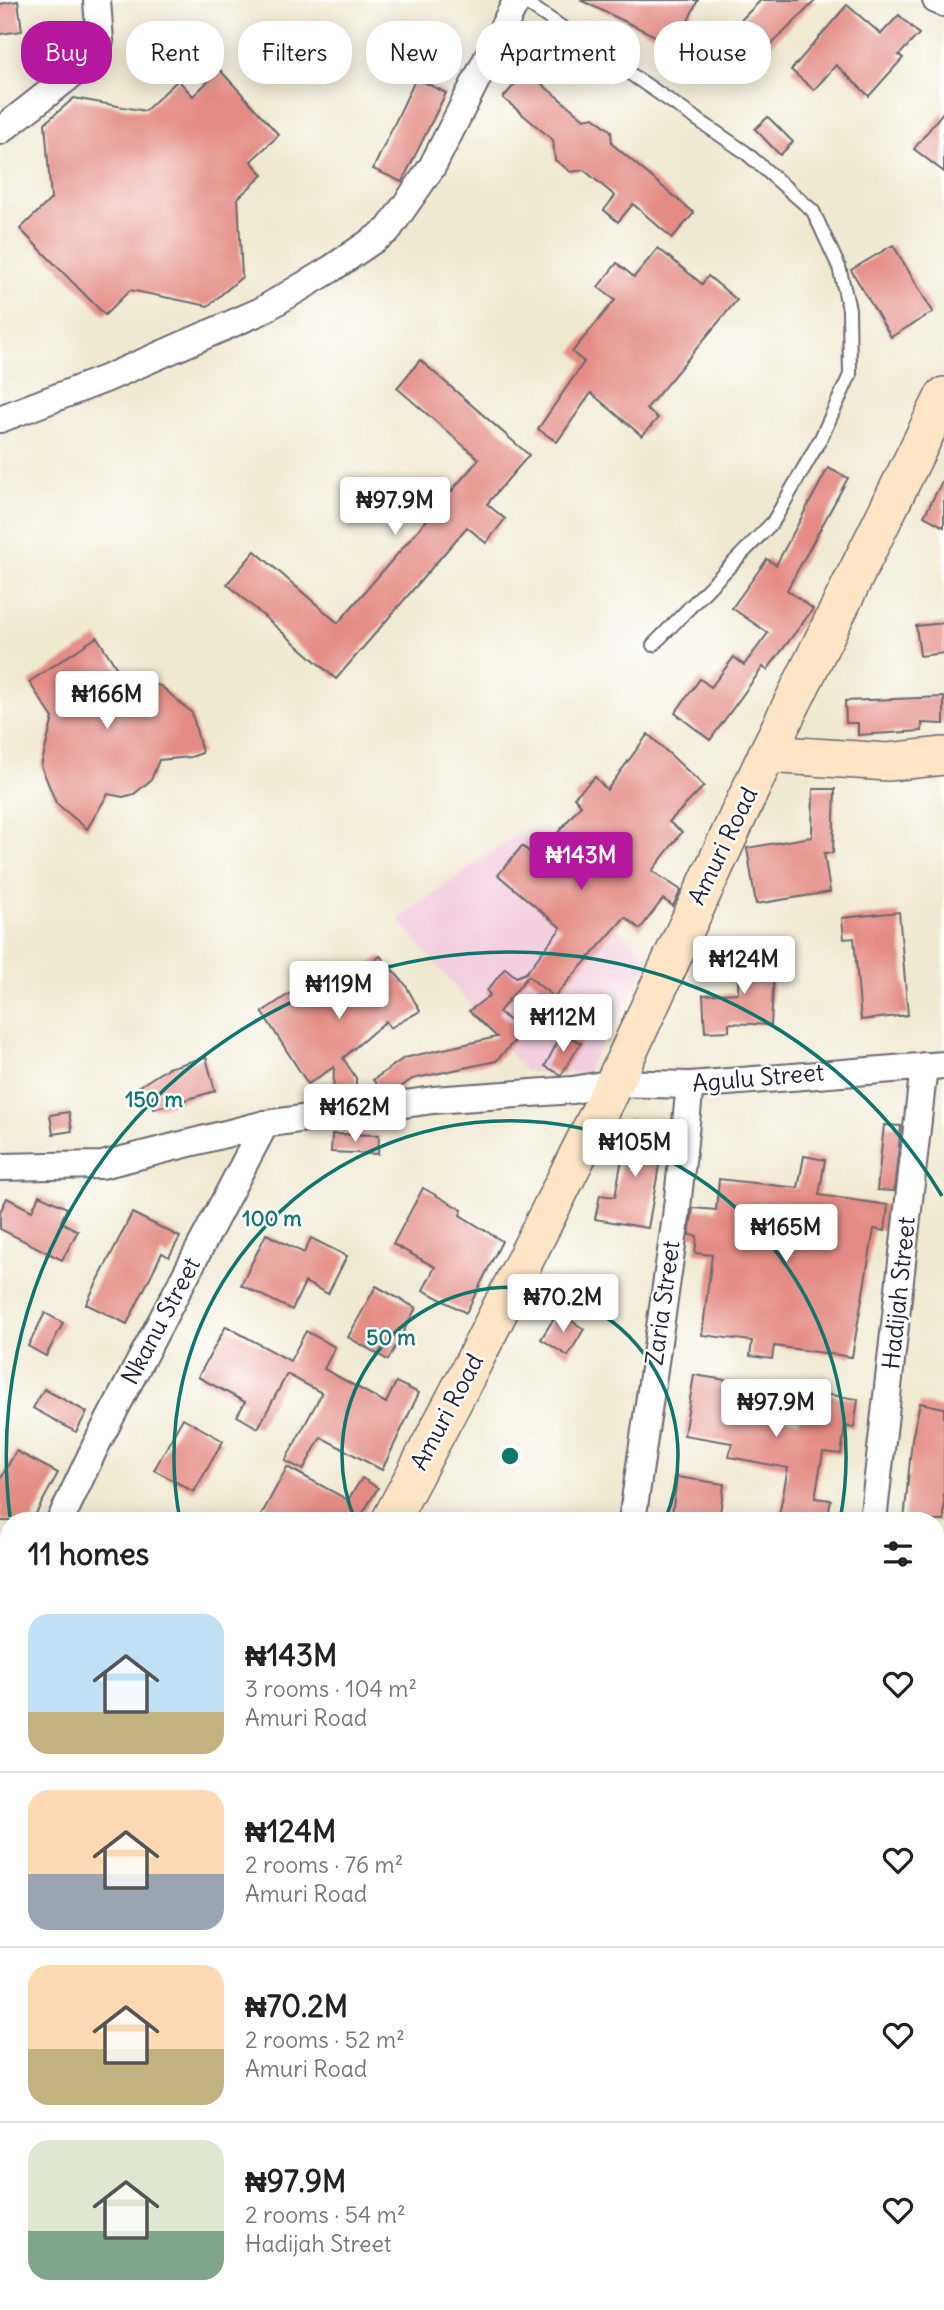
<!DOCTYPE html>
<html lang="en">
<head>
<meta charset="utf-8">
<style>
  :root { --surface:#fff; --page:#f6f6f6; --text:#222; --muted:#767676; --line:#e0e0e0; --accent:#b5179e }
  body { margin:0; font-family:Delius,sans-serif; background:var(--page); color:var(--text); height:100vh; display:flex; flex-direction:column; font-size:26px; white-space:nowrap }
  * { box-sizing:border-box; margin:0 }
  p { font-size:23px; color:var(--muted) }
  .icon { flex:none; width:38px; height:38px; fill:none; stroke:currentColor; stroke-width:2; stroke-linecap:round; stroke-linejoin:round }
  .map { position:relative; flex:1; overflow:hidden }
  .panel { position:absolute; left:0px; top:1512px; width:945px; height:798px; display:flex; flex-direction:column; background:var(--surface); border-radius:28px 28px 0 0; box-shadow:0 4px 18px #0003 }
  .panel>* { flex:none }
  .banner { position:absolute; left:21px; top:21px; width:903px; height:63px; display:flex; gap:14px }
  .price { position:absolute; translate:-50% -60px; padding:0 16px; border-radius:7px; background:#fff; color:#222; font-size:23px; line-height:46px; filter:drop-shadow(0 2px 4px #0008) }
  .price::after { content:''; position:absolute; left:50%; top:42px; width:21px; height:16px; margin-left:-10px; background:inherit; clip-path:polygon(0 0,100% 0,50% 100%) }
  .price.current { background:var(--accent); color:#fff }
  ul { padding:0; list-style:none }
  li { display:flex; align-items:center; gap:21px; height:175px; padding:0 28px }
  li+li { border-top:2px solid var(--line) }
  li span { display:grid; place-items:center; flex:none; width:196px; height:140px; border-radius:21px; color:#555 }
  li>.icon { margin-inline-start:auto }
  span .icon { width:84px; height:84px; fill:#fffc; stroke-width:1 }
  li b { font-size:30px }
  h2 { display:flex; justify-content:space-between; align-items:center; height:84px; padding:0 28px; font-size:30px }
  .chip { padding:0 24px; border-radius:28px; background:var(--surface); box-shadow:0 4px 18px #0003; font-size:24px; line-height:63px }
  .chip.current { background:var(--accent); color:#fff }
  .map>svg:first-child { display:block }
</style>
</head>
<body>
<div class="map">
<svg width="944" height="2310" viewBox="0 0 944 2310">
  <rect width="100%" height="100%" fill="#fff"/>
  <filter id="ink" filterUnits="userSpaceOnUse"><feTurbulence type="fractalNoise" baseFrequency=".0143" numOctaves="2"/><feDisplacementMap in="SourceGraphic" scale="14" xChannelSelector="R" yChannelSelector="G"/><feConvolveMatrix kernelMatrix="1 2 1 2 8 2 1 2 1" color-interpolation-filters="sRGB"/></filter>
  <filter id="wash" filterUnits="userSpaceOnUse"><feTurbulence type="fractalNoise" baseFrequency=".00686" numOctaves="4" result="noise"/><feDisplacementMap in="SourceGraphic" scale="28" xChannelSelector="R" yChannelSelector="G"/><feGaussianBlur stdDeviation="1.57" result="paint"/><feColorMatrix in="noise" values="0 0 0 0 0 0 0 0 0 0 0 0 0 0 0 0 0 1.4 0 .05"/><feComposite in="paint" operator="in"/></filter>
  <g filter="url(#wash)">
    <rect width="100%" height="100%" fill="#f0e9d1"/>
    <polygon fill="#f3cfdf" points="518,833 650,959 585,1073 525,1071 398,919"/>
    <g id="blocks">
      <g fill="#e48c84">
        <polygon points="580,0 698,0 676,46"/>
        <polygon points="761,0 816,0 768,48 741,20"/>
        <polygon points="18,1 22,31 0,34 0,4"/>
        <polygon points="847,5 881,34 899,15 919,34 899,55 903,58 869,96 836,65 814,90 791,70"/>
        <polygon points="220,70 279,135 251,161 263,175 238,198 242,277 208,306 130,290 105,315 20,229 51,199 45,123 74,98 145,111 178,80 193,96"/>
        <polygon points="526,71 584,119 594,117 611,131 612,144 694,213 672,238 633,204 618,222 604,210 615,196 584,170 571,172 555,160 553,140 503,98"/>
        <polygon points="416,78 446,93 402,182 373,169"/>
        <polygon points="944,111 944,172 914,149"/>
        <polygon points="768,117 793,142 780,155 755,129"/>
        <polygon points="893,245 933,312 891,337 851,270"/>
        <polygon points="658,248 702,284 708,276 737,300 646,409 658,418 642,436 591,393 557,442 538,429 584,362 572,352 615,300 598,287 617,263 634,277"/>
        <polygon points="420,360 529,455 487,504 505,519 486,543 467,527 336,679 227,584 255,551 338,623 479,459 397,388"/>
        <polygon points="828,468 848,478 787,590 813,609 767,670 763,667 710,740 675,713 700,679 711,687 734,657 744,665 768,633 732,608 767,559 776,565"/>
        <polygon points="944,478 944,527 924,516"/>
        <polygon points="944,623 944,653 920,656 916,626"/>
        <polygon points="97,637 123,678 161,686 192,713 202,753 191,757 159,760 151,780 134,794 123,797 108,794 87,829 56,803 41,766 53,718 29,682"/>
        <polygon points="944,697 944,724 922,723 922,731 858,735 858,723 846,723 845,701"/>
        <polygon points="648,734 704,786 669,822 682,832 652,871 681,890 673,906 663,899 640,929 625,917 554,997 528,976 499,1012 523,1032 496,1061 412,1079 398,1089 382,1091 373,1080 404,1058 497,1037 469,1011 490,995 487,991 505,968 516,977 526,973 561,928 498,875 522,846 537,858 581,805 574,797 595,777 607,790"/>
        <polygon points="813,789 835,789 833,853 824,853 830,892 756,904 747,848 812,837"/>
        <polygon points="899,912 908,1015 861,1020 854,938 844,939 842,918"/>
        <polygon points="739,952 775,954 771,1025 729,1023 729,1031 705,1032 703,995 738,993"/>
        <polygon points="380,956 405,984 420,1011 390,1028 386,1021 343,1058 356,1078 356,1095 333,1098 334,1067 308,1084 262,1012 298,988 305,999 341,969 351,981"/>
        <polygon points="562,1033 581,1043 561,1075 545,1066"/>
        <polygon points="206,1057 215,1091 154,1109 140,1086 168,1068"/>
        <polygon points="69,1112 72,1131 53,1134 50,1115"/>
        <polygon points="637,1120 665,1132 648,1228 595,1219 600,1195 615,1197 623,1153"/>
        <polygon points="884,1125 901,1126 894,1191 877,1190"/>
        <polygon points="332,1134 379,1135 378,1154 331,1152"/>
        <polygon points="804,1156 825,1160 819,1195 888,1205 885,1231 874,1229 852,1357 774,1346 772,1359 750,1356 752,1341 702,1335 712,1255 695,1253 697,1236 689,1235 693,1208 716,1210 719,1179 798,1188"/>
        <polygon points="423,1188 462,1210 460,1215 502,1241 466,1313 423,1290 435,1267 393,1244"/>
        <polygon points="39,1195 67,1208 61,1222 78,1231 62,1260 0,1229 0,1212 7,1198 32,1211"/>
        <polygon points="132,1213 180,1237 169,1257 162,1253 127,1324 86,1304"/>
        <polygon points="266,1234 304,1253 311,1238 347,1256 328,1294 305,1282 292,1310 241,1285"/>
        <polygon points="376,1286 416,1308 388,1360 348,1337"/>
        <polygon points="558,1312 584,1329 568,1356 541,1339"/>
        <polygon points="45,1313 63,1323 46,1356 28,1346"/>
        <polygon points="226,1326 290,1361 306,1331 335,1347 324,1369 386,1403 396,1382 419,1393 382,1470 321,1437 303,1470 285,1461 322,1393 287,1374 258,1428 237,1416 245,1402 198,1377"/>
        <polygon points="694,1375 739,1382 734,1410 799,1421 803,1391 858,1399 854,1428 845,1426 841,1454 823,1452 815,1498 831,1500 827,1521 778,1521 788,1468 729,1457 732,1443 684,1435"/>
        <polygon points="44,1389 87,1412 76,1432 33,1408"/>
        <polygon points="920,1403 944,1408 944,1521 904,1521 912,1439"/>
        <polygon points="183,1418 223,1441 194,1492 154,1470"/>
        <polygon points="16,1451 58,1473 32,1521 0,1521 0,1480"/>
        <polygon points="287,1467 348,1500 362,1478 378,1488 358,1521 258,1521"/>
        <polygon points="677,1477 724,1484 719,1521 671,1521"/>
      </g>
    </g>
  </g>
  <g filter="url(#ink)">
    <use href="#blocks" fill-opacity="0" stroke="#6a6870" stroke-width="2"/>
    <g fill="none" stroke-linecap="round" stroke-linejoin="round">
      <defs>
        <polyline id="lane" points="522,0 745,152 813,211 839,267 849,309 850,375 821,438 773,522 653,645"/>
        <g id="street">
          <polyline points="936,0 944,3"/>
          <polyline points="0,131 84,65 100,41 97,0"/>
          <polyline points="0,419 105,379 261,311 331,269 388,230 432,167 517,0"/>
          <polyline points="0,1167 102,1165 265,1124 433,1100 573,1090 614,1083 690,1085 944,1065"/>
          <polyline points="60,1521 95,1447 265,1124"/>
          <polyline points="632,1521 676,1217 690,1085"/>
          <polyline points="873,1521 924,1066"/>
          <polyline points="936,1624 944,1623"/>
          <polyline points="0,1650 9,1631"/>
          <polyline points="936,1824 944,1824"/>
          <polyline points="0,1956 9,1955"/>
          <polyline points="936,2029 944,2029"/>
          <polyline points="936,2231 944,2231"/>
          <polyline points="0,2308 31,2310"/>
          <polyline points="171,2310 272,2301"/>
          <polyline points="315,2310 316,2301"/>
          <polyline points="511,2310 512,2301"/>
          <polyline points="723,2310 724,2301"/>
          <polyline points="913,2310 914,2301"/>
        </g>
        <g id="secondary">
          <polyline points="767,754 888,762 944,756"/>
          <polyline points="390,1521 464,1381 614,1083 767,754 944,396"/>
          <polyline points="0,2217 9,2202"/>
        </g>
      </defs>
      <use href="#lane" stroke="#6a6870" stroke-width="16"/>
      <use href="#street" stroke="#6a6870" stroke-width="30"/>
      <use href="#secondary" stroke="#6a6870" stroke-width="40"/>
      <use href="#lane" stroke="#fff" stroke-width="12"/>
      <use href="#street" stroke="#fff" stroke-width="26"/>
      <use href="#secondary" stroke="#fde5c5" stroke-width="37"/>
    </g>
  </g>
  <g fill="none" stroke="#0f766e" stroke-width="3.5">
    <path d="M355 1520A168 168 0 1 1 665 1520"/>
    <path d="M180 1520A336 336 0 1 1 840 1520"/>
    <path d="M10 1517A504 504 0 0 1 942 1196"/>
  </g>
  <g text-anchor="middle" stroke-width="5" stroke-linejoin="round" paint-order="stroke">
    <g font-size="24" fill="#22223b" stroke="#fff">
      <text transform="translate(723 846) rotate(-64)" y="8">Amuri Road</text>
      <text transform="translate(758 1078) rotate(-5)" y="8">Agulu Street</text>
      <text transform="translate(899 1293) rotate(-84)" y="8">Hadijah Street</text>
      <text transform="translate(663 1303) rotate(-82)" y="8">Zaria Street</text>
      <text transform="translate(161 1321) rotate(-62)" y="8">Nkanu Street</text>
      <text transform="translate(447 1412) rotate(-62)" y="8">Amuri Road</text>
    </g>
  </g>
  <circle cx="510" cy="1456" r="10" fill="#0f766e" stroke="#fff" stroke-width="3.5"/>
  <g font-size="21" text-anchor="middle" font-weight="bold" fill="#0f766e" stroke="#fff" stroke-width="5" stroke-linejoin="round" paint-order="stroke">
    <text x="154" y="1107">150 m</text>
    <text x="272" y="1226">100 m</text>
    <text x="391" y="1345">50 m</text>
  </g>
</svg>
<b class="price" style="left:395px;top:537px">₦97.9M</b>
<b class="price" style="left:107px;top:731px">₦166M</b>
<b class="price current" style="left:581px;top:892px">₦143M</b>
<b class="price" style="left:744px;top:996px">₦124M</b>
<b class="price" style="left:339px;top:1021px">₦119M</b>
<b class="price" style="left:563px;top:1054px">₦112M</b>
<b class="price" style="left:355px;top:1144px">₦162M</b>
<b class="price" style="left:635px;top:1179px">₦105M</b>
<b class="price" style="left:786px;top:1264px">₦165M</b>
<b class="price" style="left:563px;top:1334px">₦70.2M</b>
<b class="price" style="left:776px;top:1439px">₦97.9M</b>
<div class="banner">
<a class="chip current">Buy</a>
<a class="chip">Rent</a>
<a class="chip">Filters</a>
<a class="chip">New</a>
<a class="chip">Apartment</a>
<a class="chip">House</a>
</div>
<section class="panel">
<h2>11 homes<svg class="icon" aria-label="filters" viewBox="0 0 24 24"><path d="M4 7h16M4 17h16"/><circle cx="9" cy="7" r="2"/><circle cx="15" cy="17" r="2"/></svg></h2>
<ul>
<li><span style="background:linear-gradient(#bfe0f5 70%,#c2b280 0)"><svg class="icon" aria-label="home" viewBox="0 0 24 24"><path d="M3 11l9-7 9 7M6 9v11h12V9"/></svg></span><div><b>₦143M</b><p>3 rooms · 104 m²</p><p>Amuri Road</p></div><svg class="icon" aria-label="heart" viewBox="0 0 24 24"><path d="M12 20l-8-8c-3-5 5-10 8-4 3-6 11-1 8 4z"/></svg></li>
<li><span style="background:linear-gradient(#ffd9b3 60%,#9aa5b1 0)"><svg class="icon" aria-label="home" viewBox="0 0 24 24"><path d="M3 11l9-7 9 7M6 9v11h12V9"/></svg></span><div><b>₦124M</b><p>2 rooms · 76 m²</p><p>Amuri Road</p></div><svg class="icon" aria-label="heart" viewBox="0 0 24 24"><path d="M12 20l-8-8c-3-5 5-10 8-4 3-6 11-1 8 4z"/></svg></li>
<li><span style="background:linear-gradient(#ffd9b3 60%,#c2b280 0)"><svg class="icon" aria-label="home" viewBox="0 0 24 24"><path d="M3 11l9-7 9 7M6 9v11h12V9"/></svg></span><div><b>₦70.2M</b><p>2 rooms · 52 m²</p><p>Amuri Road</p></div><svg class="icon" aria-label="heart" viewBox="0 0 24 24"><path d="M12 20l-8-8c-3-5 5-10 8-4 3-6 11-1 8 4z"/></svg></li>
<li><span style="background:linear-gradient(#dfe7d0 65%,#7fa58c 0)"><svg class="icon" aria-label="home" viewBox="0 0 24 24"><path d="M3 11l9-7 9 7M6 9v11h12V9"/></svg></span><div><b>₦97.9M</b><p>2 rooms · 54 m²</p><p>Hadijah Street</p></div><svg class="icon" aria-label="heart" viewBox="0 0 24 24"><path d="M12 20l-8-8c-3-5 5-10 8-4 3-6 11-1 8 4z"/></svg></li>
</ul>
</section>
</div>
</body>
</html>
